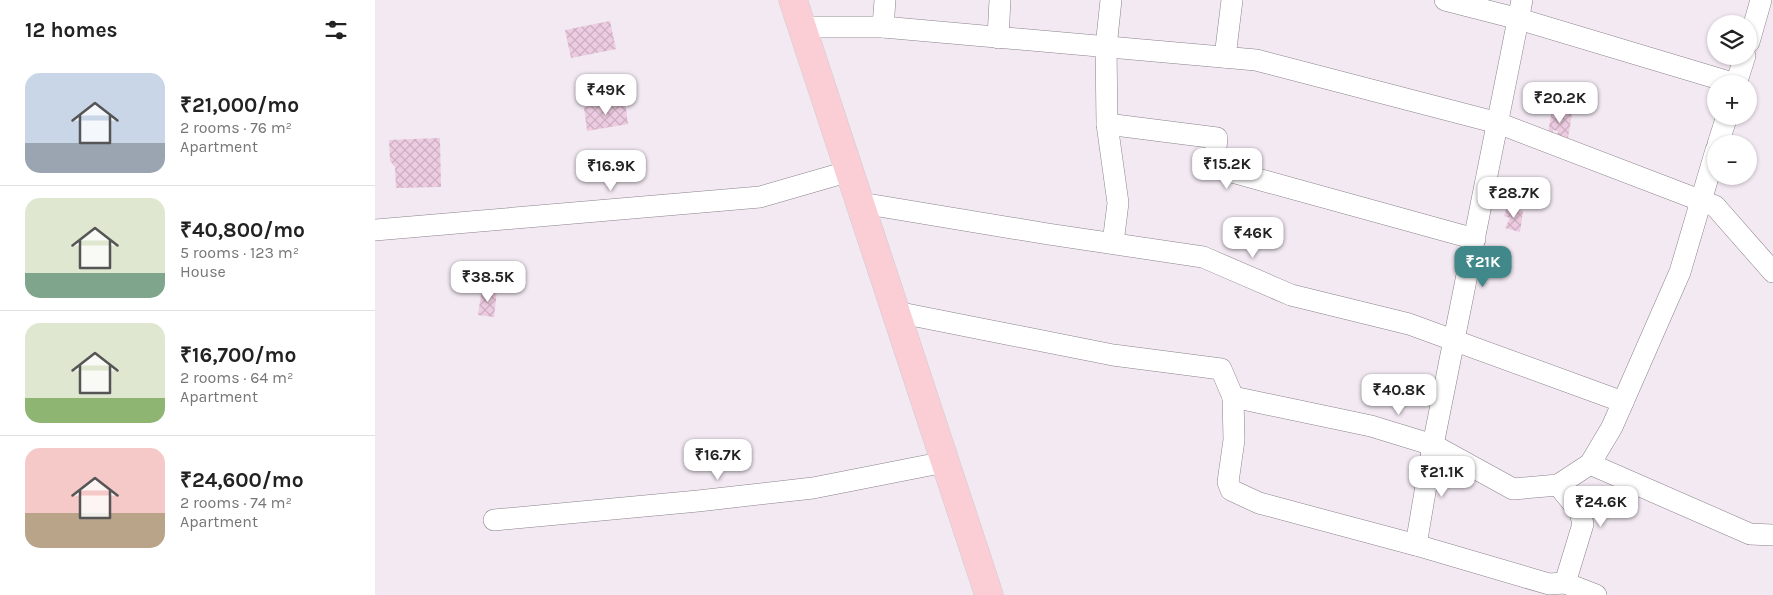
<!DOCTYPE html>
<html lang="en">
<head>
<meta charset="utf-8">
<style>
  :root { --surface:#fff; --page:#f6f6f6; --text:#222; --muted:#767676; --line:#e0e0e0; --accent:#40888a }
  body { margin:0; font-family:Karla,sans-serif; background:var(--page); color:var(--text); height:100vh; display:flex; flex-direction:column; font-size:19px; white-space:nowrap }
  * { box-sizing:border-box; margin:0 }
  p { font-size:16px; color:var(--muted) }
  .icon { flex:none; width:28px; height:28px; fill:none; stroke:currentColor; stroke-width:2; stroke-linecap:round; stroke-linejoin:round }
  .map { position:relative; flex:1; overflow:hidden }
  .drawer { display:flex; flex-direction:column; background:var(--surface); width:375px }
  .drawer>* { flex:none }
  .tools { position:absolute; left:1332px; top:15px; display:grid; gap:10px }
  .tools a { display:grid; place-items:center; width:50px; height:50px; border-radius:50%; background:var(--surface); box-shadow:0 1px 4px #0004; font-size:25px }
  .price { position:absolute; translate:-50% -42px; padding:0 11px; border-radius:10px; background:#fff; color:#222; font-size:16px; line-height:32px; filter:drop-shadow(0 1px 2px #0008) }
  .price::after { content:''; position:absolute; left:50%; top:30px; width:15px; height:11px; margin-left:-8px; background:inherit; clip-path:polygon(0 0,100% 0,50% 100%) }
  .price.selected { background:var(--accent); color:#fff }
  ul { padding:0; list-style:none }
  li { display:flex; align-items:center; gap:15px; height:125px; padding:0 25px }
  li+li { border-top:1px solid var(--line) }
  li span { display:grid; place-items:center; flex:none; width:140px; height:100px; border-radius:15px; color:#555 }
  li>.icon { margin-inline-start:auto }
  span .icon { width:60px; height:60px; fill:#fffc; stroke-width:1 }
  li b { font-size:21px }
  h2 { display:flex; justify-content:space-between; align-items:center; height:60px; padding:0 25px; font-size:21px }
  main { display:flex; flex:1; min-height:0 }
  .map>svg:first-child { display:block }
</style>
</head>
<body>
<main>
<section class="drawer">
<h2>12 homes<svg class="icon" aria-label="filters" viewBox="0 0 24 24"><path d="M4 7h16M4 17h16"/><circle cx="9" cy="7" r="2"/><circle cx="15" cy="17" r="2"/></svg></h2>
<ul>
<li><span style="background:linear-gradient(#c9d6e8 70%,#9aa5b1 0)"><svg class="icon" aria-label="home" viewBox="0 0 24 24"><path d="M3 11l9-7 9 7M6 9v11h12V9"/></svg></span><div><b>₹21,000/mo</b><p>2 rooms · 76 m²</p><p>Apartment</p></div></li>
<li><span style="background:linear-gradient(#dfe7d0 75%,#7fa58c 0)"><svg class="icon" aria-label="home" viewBox="0 0 24 24"><path d="M3 11l9-7 9 7M6 9v11h12V9"/></svg></span><div><b>₹40,800/mo</b><p>5 rooms · 123 m²</p><p>House</p></div></li>
<li><span style="background:linear-gradient(#dfe7d0 75%,#8fb573 0)"><svg class="icon" aria-label="home" viewBox="0 0 24 24"><path d="M3 11l9-7 9 7M6 9v11h12V9"/></svg></span><div><b>₹16,700/mo</b><p>2 rooms · 64 m²</p><p>Apartment</p></div></li>
<li><span style="background:linear-gradient(#f6c9c9 65%,#b9a48a 0)"><svg class="icon" aria-label="home" viewBox="0 0 24 24"><path d="M3 11l9-7 9 7M6 9v11h12V9"/></svg></span><div><b>₹24,600/mo</b><p>2 rooms · 74 m²</p><p>Apartment</p></div></li>
</ul>
</section>
<div class="map">
<svg width="1398" height="595" viewBox="0 0 1398 595">
  <defs>
    <pattern id="building-cross-hatch" width="8" height="8" patternUnits="userSpaceOnUse" patternTransform="scale(1.25)"><rect width="8" height="8" fill="#edcbe0"/><path d="M0 0l8 8M0 8l8-8" fill="none" stroke="#ccafc1"/></pattern>
  </defs>
  <rect width="100%" height="100%" fill="#f3e9f3"/>
  <g fill="url(#building-cross-hatch)">
    <polygon points="235,21 241,49 196,58 190,30"/>
    <polygon points="250,101 253,124 212,131 209,107"/>
    <polygon points="1177,110 1197,114 1193,138 1182,136 1183,131 1178,130 1178,134 1173,133"/>
    <polygon points="65,138 66,187 21,188 20,167 15,161 14,140"/>
    <polygon points="1132,207 1148,211 1145,232 1130,228 1135,218 1129,216"/>
    <polygon points="107,288 122,290 119,317 103,315"/>
  </g>
  <g fill="none" stroke-linecap="round" stroke-linejoin="round">
    <defs>
      <g id="street">
        <polyline points="736,0 731,47 732,124 842,138 839,167 1100,239"/>
        <polyline points="1070,0 1144,19 1361,84"/>
        <polyline points="427,27 508,27 881,60 1123,123 1340,206 1398,272"/>
        <polyline points="508,27 510,0"/>
        <polyline points="623,38 625,0"/>
        <polyline points="1374,42 1386,0"/>
        <polyline points="850,57 857,0"/>
        <polyline points="1361,84 1370,56"/>
        <polyline points="732,124 743,203 738,243"/>
        <polyline points="1343,144 1352,116"/>
        <polyline points="486,203 673,234 828,257 916,295 1034,324 1248,402"/>
        <polyline points="0,230 385,197 475,171"/>
        <polyline points="521,312 738,355 846,369 858,397 996,426 1058,445 1138,489 1183,485 1215,464 1237,427 1305,272 1341,150"/>
        <polyline points="858,397 859,440 853,482 856,490 884,503 1041,545 1174,584 1190,583 1221,595"/>
        <polyline points="1215,464 1375,534 1398,535"/>
        <polyline points="1183,485 1205,512 1208,524 1190,583"/>
        <polyline points="119,520 323,501 438,488 570,462"/>
        <polyline points="1041,545 1058,445 1147,0"/>
      </g>
      <polyline id="primary" points="418,0 614,595"/>
    </defs>
    <use href="#street" stroke="#8b828b" stroke-width="22"/>
    <use href="#primary" stroke="#cecdce" stroke-width="29"/>
    <use href="#street" stroke="#fff" stroke-width="21"/>
    <use href="#primary" stroke="#fbced6" stroke-width="28"/>
  </g>
</svg>
<div class="tools">
<a><svg class="icon" aria-label="layers" viewBox="0 0 24 24"><path d="M12 4l9 5-9 5-9-5zM3 14l9 5 9-5"/></svg></a>
<a>+</a>
<a>−</a>
</div>
<b class="price" style="left:231px;top:116px">₹49K</b>
<b class="price" style="left:1185px;top:124px">₹20.2K</b>
<b class="price" style="left:852px;top:190px">₹15.2K</b>
<b class="price" style="left:236px;top:192px">₹16.9K</b>
<b class="price" style="left:1139px;top:219px">₹28.7K</b>
<b class="price" style="left:878px;top:259px">₹46K</b>
<b class="price selected" style="left:1108px;top:288px">₹21K</b>
<b class="price" style="left:113px;top:303px">₹38.5K</b>
<b class="price" style="left:1024px;top:416px">₹40.8K</b>
<b class="price" style="left:343px;top:481px">₹16.7K</b>
<b class="price" style="left:1067px;top:498px">₹21.1K</b>
<b class="price" style="left:1226px;top:528px">₹24.6K</b>
</div>
</main>
</body>
</html>
